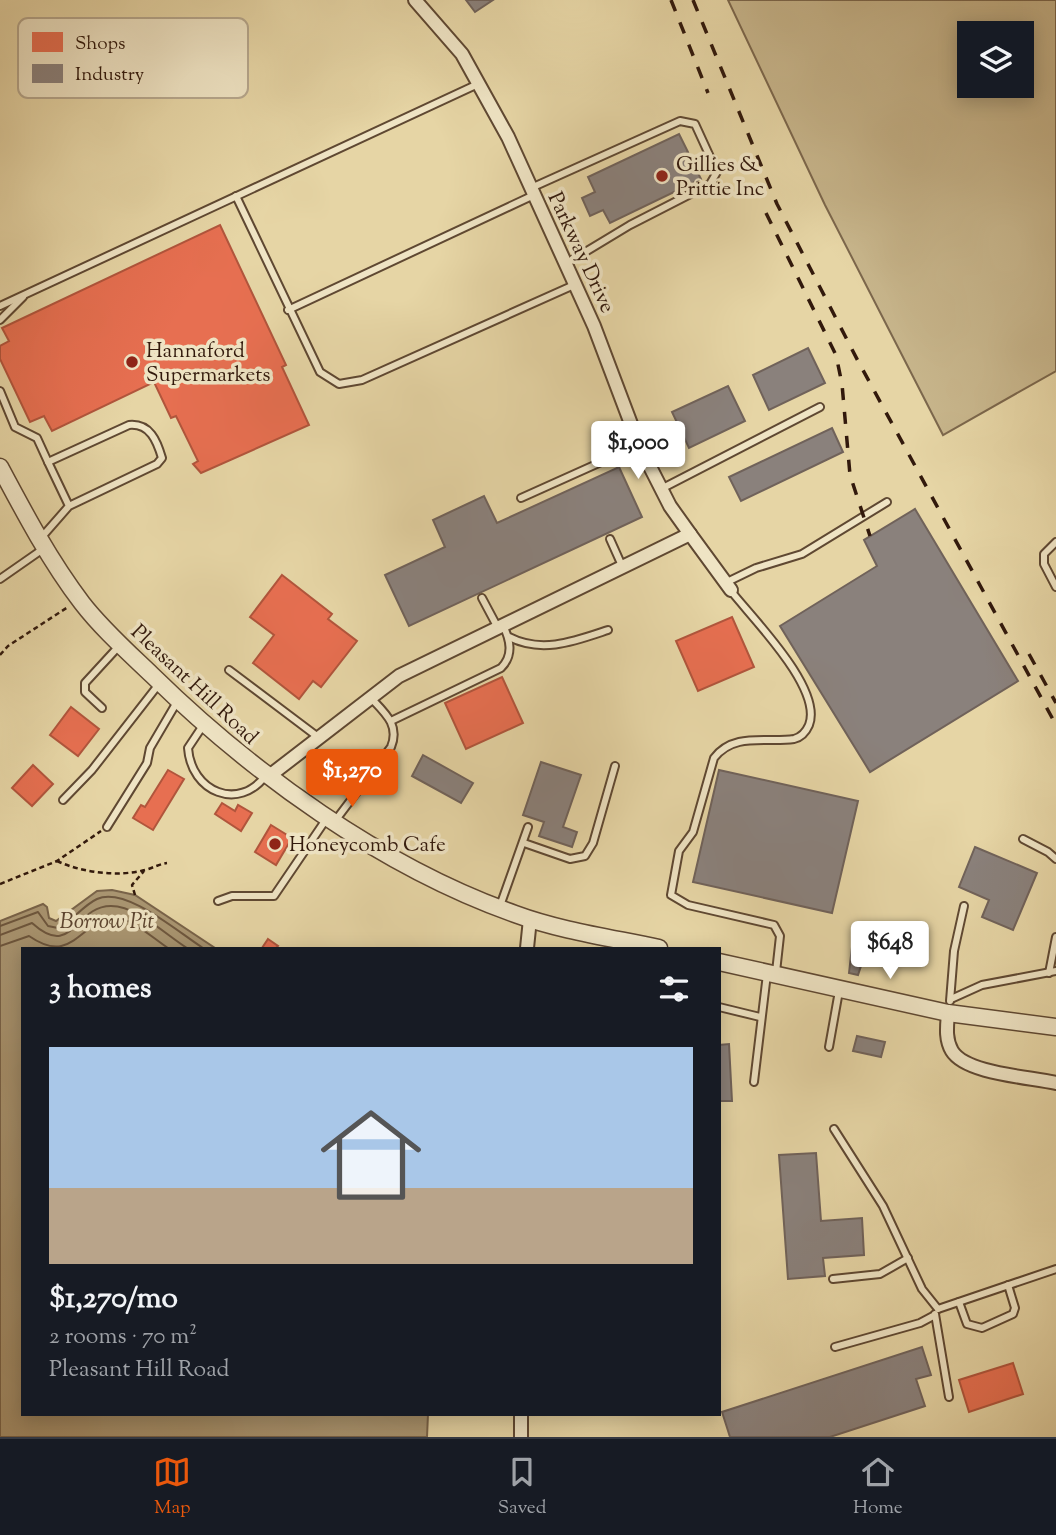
<!DOCTYPE html>
<html lang="en">
<head>
<meta charset="utf-8">
<style>
  :root { --surface:#171b24; --page:#20242c; --text:#f1f3f6; --muted:#9ea1a6; --line:#363941; --accent:#ea580c }
  body { margin:0; font-family:"Sorts Mill Goudy",serif; background:var(--page); color:var(--text); height:100vh; display:flex; flex-direction:column; font-size:26px; white-space:nowrap }
  * { box-sizing:border-box; margin:0 }
  p { font-size:23px; color:var(--muted) }
  .icon { flex:none; width:38px; height:38px; fill:none; stroke:currentColor; stroke-width:2; stroke-linecap:round; stroke-linejoin:round }
  .map { position:relative; flex:1; overflow:hidden }
  .details { position:absolute; left:21px; top:947px; width:700px; height:469px; display:flex; flex-direction:column; background:var(--surface); border-radius:0px; box-shadow:0 4px 18px #0003 }
  .details>* { flex:none }
  .buttons { position:absolute; left:957px; top:21px; display:grid; gap:14px }
  .buttons a { display:grid; place-items:center; width:77px; height:77px; border-radius:0px; background:var(--surface); box-shadow:0 4px 18px #0003; font-size:35px }
  .price { position:absolute; translate:-50% -60px; padding:0 16px; border-radius:7px; background:#fff; color:#222; font-size:23px; line-height:46px; filter:drop-shadow(0 2px 4px #0008) }
  .price::after { content:''; position:absolute; left:50%; top:42px; width:21px; height:16px; margin-left:-10px; background:inherit; clip-path:polygon(0 0,100% 0,50% 100%) }
  .price.current { background:var(--accent); color:#fff }
  ul { padding:0; list-style:none }
  li { display:grid; align-content:center; gap:14px; height:371px; padding:0 28px }
  li span { display:grid; place-items:center; height:217px; border-radius:0px; color:#555 }
  li>.icon { margin-inline-start:auto }
  span .icon { width:126px; height:126px; fill:#fffc; stroke-width:1 }
  li b { font-size:30px }
  h2 { display:flex; justify-content:space-between; align-items:center; height:84px; padding:0 28px; font-size:30px }
  .tabs { display:flex; justify-content:space-around; align-items:center; height:98px; border-top:2px solid var(--line); background:var(--surface); font-size:19px; color:var(--muted) }
  .tabs a { display:grid; justify-items:center; gap:4px }
  .tabs .current { color:var(--accent) }
  .map>svg:first-child { display:block }
</style>
</head>
<body>
<div class="map">
<svg width="1056" height="1437" viewBox="0 0 1056 1437">
  <rect width="100%" height="100%" fill="#e6d5a5"/>
  <filter id="stains"><feTurbulence type="fractalNoise" baseFrequency=".00286" numOctaves="4"/><feColorMatrix values="0 0 0 0 .2 0 0 0 0 .09 0 0 0 0 .02 0 0 0 .5 -.17"/></filter>
  <radialGradient id="worn" r=".72"><stop offset=".6" stop-color="#630" stop-opacity="0"/><stop offset="1" stop-color="#630" stop-opacity=".3"/></radialGradient>
  <path fill="#c7b58b" stroke="#7c674c" stroke-width="2" fill-rule="evenodd" d="M728,0H1056V371L943,435L825,205ZM970,33H1022V86H970Z"/>
  <polygon fill="#a99571" stroke="#796349" stroke-width="2" points="112,890 135,895 215,948 23,948 23,1414 428,1414 427,1437 0,1437 0,921 43,904 47,907 49,918 56,921 97,891"/>
  <g fill="#e76f51" stroke="#b1553c" stroke-width="2">
    <polygon points="220,225 286,365 282,367 309,425 201,473 193,464 198,461 176,416 171,418 154,382 52,431 44,416 30,422 0,359 0,346 9,341 2,328"/>
    <polygon points="282,575 332,614 328,619 357,641 321,687 313,681 299,699 253,663 274,635 250,617"/>
    <polygon points="732,617 754,667 698,691 676,641"/>
    <polygon points="502,677 523,723 466,749 445,703"/>
    <polygon points="71,707 99,729 78,756 50,735"/>
    <polygon points="33,765 53,784 32,806 12,788"/>
    <polygon points="168,770 184,779 153,830 133,818 141,805 145,807"/>
    <polygon points="222,803 235,811 238,805 252,813 241,831 215,814"/>
    <polygon points="271,825 292,838 276,865 255,852"/>
    <polygon points="268,939 278,946 276,948 262,948"/>
    <polygon points="1013,1363 1023,1394 969,1412 959,1380"/>
  </g>
  <g fill="#8a817c" stroke="#70625a" stroke-width="2">
    <polygon points="466,0 493,0 475,12"/>
    <polygon points="679,134 688,152 682,155 686,164 692,161 701,179 610,223 603,210 590,216 582,198 595,192 588,177"/>
    <polygon points="808,348 825,383 769,410 753,375"/>
    <polygon points="728,386 745,421 689,448 672,412"/>
    <polygon points="832,428 843,452 741,501 729,477"/>
    <polygon points="619,467 642,517 409,626 385,575 445,547 433,520 484,496 497,523"/>
    <polygon points="915,509 1018,681 870,772 780,626 877,566 864,540"/>
    <polygon points="423,755 473,783 461,803 412,776"/>
    <polygon points="541,762 581,775 563,827 577,832 572,847 539,836 544,822 523,815"/>
    <polygon points="719,770 858,801 832,913 693,882"/>
    <polygon points="975,847 1037,873 1013,930 982,917 989,900 959,887"/>
    <polygon points="852,947 875,953 872,965 862,963 858,975 849,973"/>
    <polygon points="857,1036 885,1042 881,1057 853,1051"/>
    <polygon points="729,1044 732,1101 719,1101 719,1045"/>
    <polygon points="816,1153 821,1221 862,1218 864,1255 823,1258 825,1276 788,1279 779,1155"/>
    <polygon points="922,1347 931,1375 916,1379 925,1406 830,1437 730,1437 722,1412"/>
  </g>
  <g fill="none" stroke-linecap="round" stroke-linejoin="round">
    <g stroke="#6e573e" stroke-width="2">
      <path d="M0,926L38,912L48,926L58,928C72,922 82,906 97,899C126,886 179,933 203,948"/>
      <path d="M0,935L32,923C73,960 74,906 111,906C137,906 166,935 187,948"/>
      <path d="M0,946L29,936C65,961 75,936 105,917C127,913 151,937 168,948"/>
    </g>
    <defs>
      <g id="service">
        <polyline points="531,188 680,121 695,124 717,172 710,184 630,225 567,263"/>
        <polyline points="236,196 320,372 339,384 362,380 574,285"/>
        <polyline points="0,306 478,84"/>
        <polyline points="288,310 534,195"/>
        <polyline points="0,320 23,297"/>
        <polyline points="0,391 15,427 37,438 48,462"/>
        <polyline points="661,489 820,407"/>
        <polyline points="521,498 639,445"/>
        <path d="M41,538L69,506L157,464L162,458C157,441 150,423 129,425L48,462L69,506"/>
        <polyline points="610,539 623,568"/>
        <polyline points="1056,542 1044,554 1044,564 1056,587"/>
        <polyline points="0,579 43,549"/>
        <polyline points="725,583 756,568 802,554 887,502"/>
        <path d="M731,591C754,620 823,689 809,725C806,732 802,737 794,739C766,743 734,732 714,758L693,832L679,851L671,895L688,905L774,925L780,936L776,972"/>
        <polyline points="482,598 498,628"/>
        <path d="M509,637C542,654 575,641 608,630"/>
        <polyline points="229,670 318,737"/>
        <polyline points="102,708 85,692 85,683 119,646"/>
        <path d="M391,721L501,668C514,655 510,640 503,625"/>
        <path d="M204,724L188,748C191,792 239,812 266,775"/>
        <polyline points="63,800 92,770 159,684"/>
        <path d="M335,821L391,747C400,725 385,713 370,697"/>
        <polyline points="107,827 147,763 150,748 177,702"/>
        <polyline points="1023,839 1048,852 1056,859"/>
        <polyline points="524,843 570,859 585,856 593,843 615,766"/>
        <polyline points="218,901 232,896 274,896 327,818"/>
        <polyline points="500,906 528,827"/>
        <polyline points="1049,973 1056,937"/>
        <polyline points="951,999 982,985 1056,971"/>
        <polyline points="950,1001 954,951 964,906"/>
        <polyline points="719,1007 760,1017"/>
        <polyline points="829,1047 839,991"/>
        <polyline points="754,1082 767,974"/>
        <polyline points="834,1129 883,1206 922,1289 938,1309"/>
        <polyline points="833,1279 880,1274 908,1258"/>
        <polyline points="959,1302 967,1324 982,1328 1013,1314 1015,1308 1008,1285"/>
        <polyline points="938,1309 1056,1269"/>
        <polyline points="935,1314 949,1397"/>
        <polyline points="835,1347 920,1323 935,1315"/>
      </g>
      <g id="minor">
        <polyline points="690,534 731,590"/>
        <polyline points="268,777 399,676 690,534 670,506 639,445 594,326 508,137 462,54 415,0"/>
        <polyline points="527,948 530,919"/>
        <path d="M948,1013C947,1026 945,1039 952,1051C966,1074 1031,1077 1056,1083"/>
        <polyline points="521,1414 521,1437"/>
      </g>
      <g id="tertiary">
        <path d="M0,467C25,514 50,561 82,603C102,629 128,652 152,675C252,773 382,867 515,914C561,931 612,938 659,948"/>
        <polyline points="719,962 948,1013 1056,1027"/>
      </g>
    </defs>
    <use href="#service" stroke="#5f4832" stroke-width="10"/>
    <use href="#minor" stroke="#5f4832" stroke-width="16"/>
    <use href="#tertiary" stroke="#5f4832" stroke-width="19"/>
    <g stroke="#32190c" stroke-width="2.5" stroke-dasharray="5 3.5" stroke-linecap="butt">
      <polyline points="0,655 8,646 68,607"/>
      <path d="M57,861C83,873 118,877 145,870C153,868 159,864 167,863"/>
      <polyline points="0,884 57,861 101,831"/>
      <polyline points="135,895 132,885 144,871"/>
    </g>
    <use href="#service" stroke="#efe4c4" stroke-width="6"/>
    <use href="#minor" stroke="#efe4c4" stroke-width="12"/>
    <use href="#tertiary" stroke="#efe4c4" stroke-width="16"/>
    <g stroke="#32190c" stroke-width="3.5" stroke-dasharray="12 12" stroke-linecap="butt">
      <polyline points="671,0 708,93"/>
      <polyline points="693,0 777,204 858,361 1056,725"/>
      <polyline points="766,213 836,355 842,384 850,475 870,536"/>
      <polyline points="1029,654 1056,703"/>
    </g>
  </g>
  <g fill="#8f2418" stroke="#efe4c4" stroke-width="2.5">
    <circle cx="662" cy="176" r="7"/>
    <circle cx="132" cy="362" r="7"/>
    <circle cx="275" cy="844" r="7"/>
  </g>
  <g text-anchor="middle" stroke-width="7" stroke-linejoin="round" paint-order="stroke">
    <g font-size="21" fill="#32190c" stroke="#efe4c4" text-anchor="start">
      <text x="676" y="171">Gillies &amp;<tspan x="676" dy="24">Prittie Inc</tspan></text>
      <text x="146" y="357">Hannaford<tspan x="146" dy="24">Supermarkets</tspan></text>
      <text x="289" y="851">Honeycomb Cafe</text>
    </g>
    <g font-size="21" fill="#32190c" stroke="#efe4c4">
      <text transform="translate(582 252) rotate(65)" y="7">Parkway Drive</text>
      <text transform="translate(195 684) rotate(43)" y="7">Pleasant Hill Road</text>
    </g>
    <g font-size="23" font-style="italic" fill="#5c442f" stroke="#efe4c4">
      <text x="107" y="928">Borrow Pit</text>
    </g>
  </g>
  <rect x="18" y="18" width="230" height="80" rx="10" fill="#efe4c4" stroke="#b6a78d" stroke-width="2"/>
  <rect x="32" y="32" width="31" height="20" fill="#e76f51"/>
  <rect x="32" y="64" width="31" height="19" fill="#8a817c"/>
  <g font-size="19" fill="#32190c">
    <text x="75" y="49">Shops</text>
    <text x="75" y="80">Industry</text>
  </g>
  <rect width="100%" height="100%" filter="url(#stains)"/>
  <rect width="100%" height="100%" fill="url(#worn)"/>
</svg>
<div class="buttons">
<a><svg class="icon" aria-label="layers" viewBox="0 0 24 24"><path d="M12 4l9 5-9 5-9-5zM3 14l9 5 9-5"/></svg></a>
</div>
<b class="price" style="left:638px;top:481px">$1,000</b>
<b class="price current" style="left:352px;top:809px">$1,270</b>
<b class="price" style="left:890px;top:981px">$648</b>
<section class="details">
<h2>3 homes<svg class="icon" aria-label="filters" viewBox="0 0 24 24"><path d="M4 7h16M4 17h16"/><circle cx="9" cy="7" r="2"/><circle cx="15" cy="17" r="2"/></svg></h2>
<ul>
<li><span style="background:linear-gradient(#a9c7e8 65%,#b9a48a 0)"><svg class="icon" aria-label="home" viewBox="0 0 24 24"><path d="M3 11l9-7 9 7M6 9v11h12V9"/></svg></span><div><b>$1,270/mo</b><p>2 rooms · 70 m²</p><p>Pleasant Hill Road</p></div></li>
</ul>
</section>
</div>
<nav class="tabs">
<a class="current"><svg class="icon" aria-label="map" viewBox="0 0 24 24"><path d="M3 6l6-2 6 2 6-2v14l-6 2-6-2-6 2zM9 4v14M15 6v14"/></svg>Map</a>
<a><svg class="icon" aria-label="saved" viewBox="0 0 24 24"><path d="M7 4h10v16l-5-4-5 4z"/></svg>Saved</a>
<a><svg class="icon" aria-label="home" viewBox="0 0 24 24"><path d="M3 11l9-7 9 7M6 9v11h12V9"/></svg>Home</a>
</nav>
</body>
</html>
